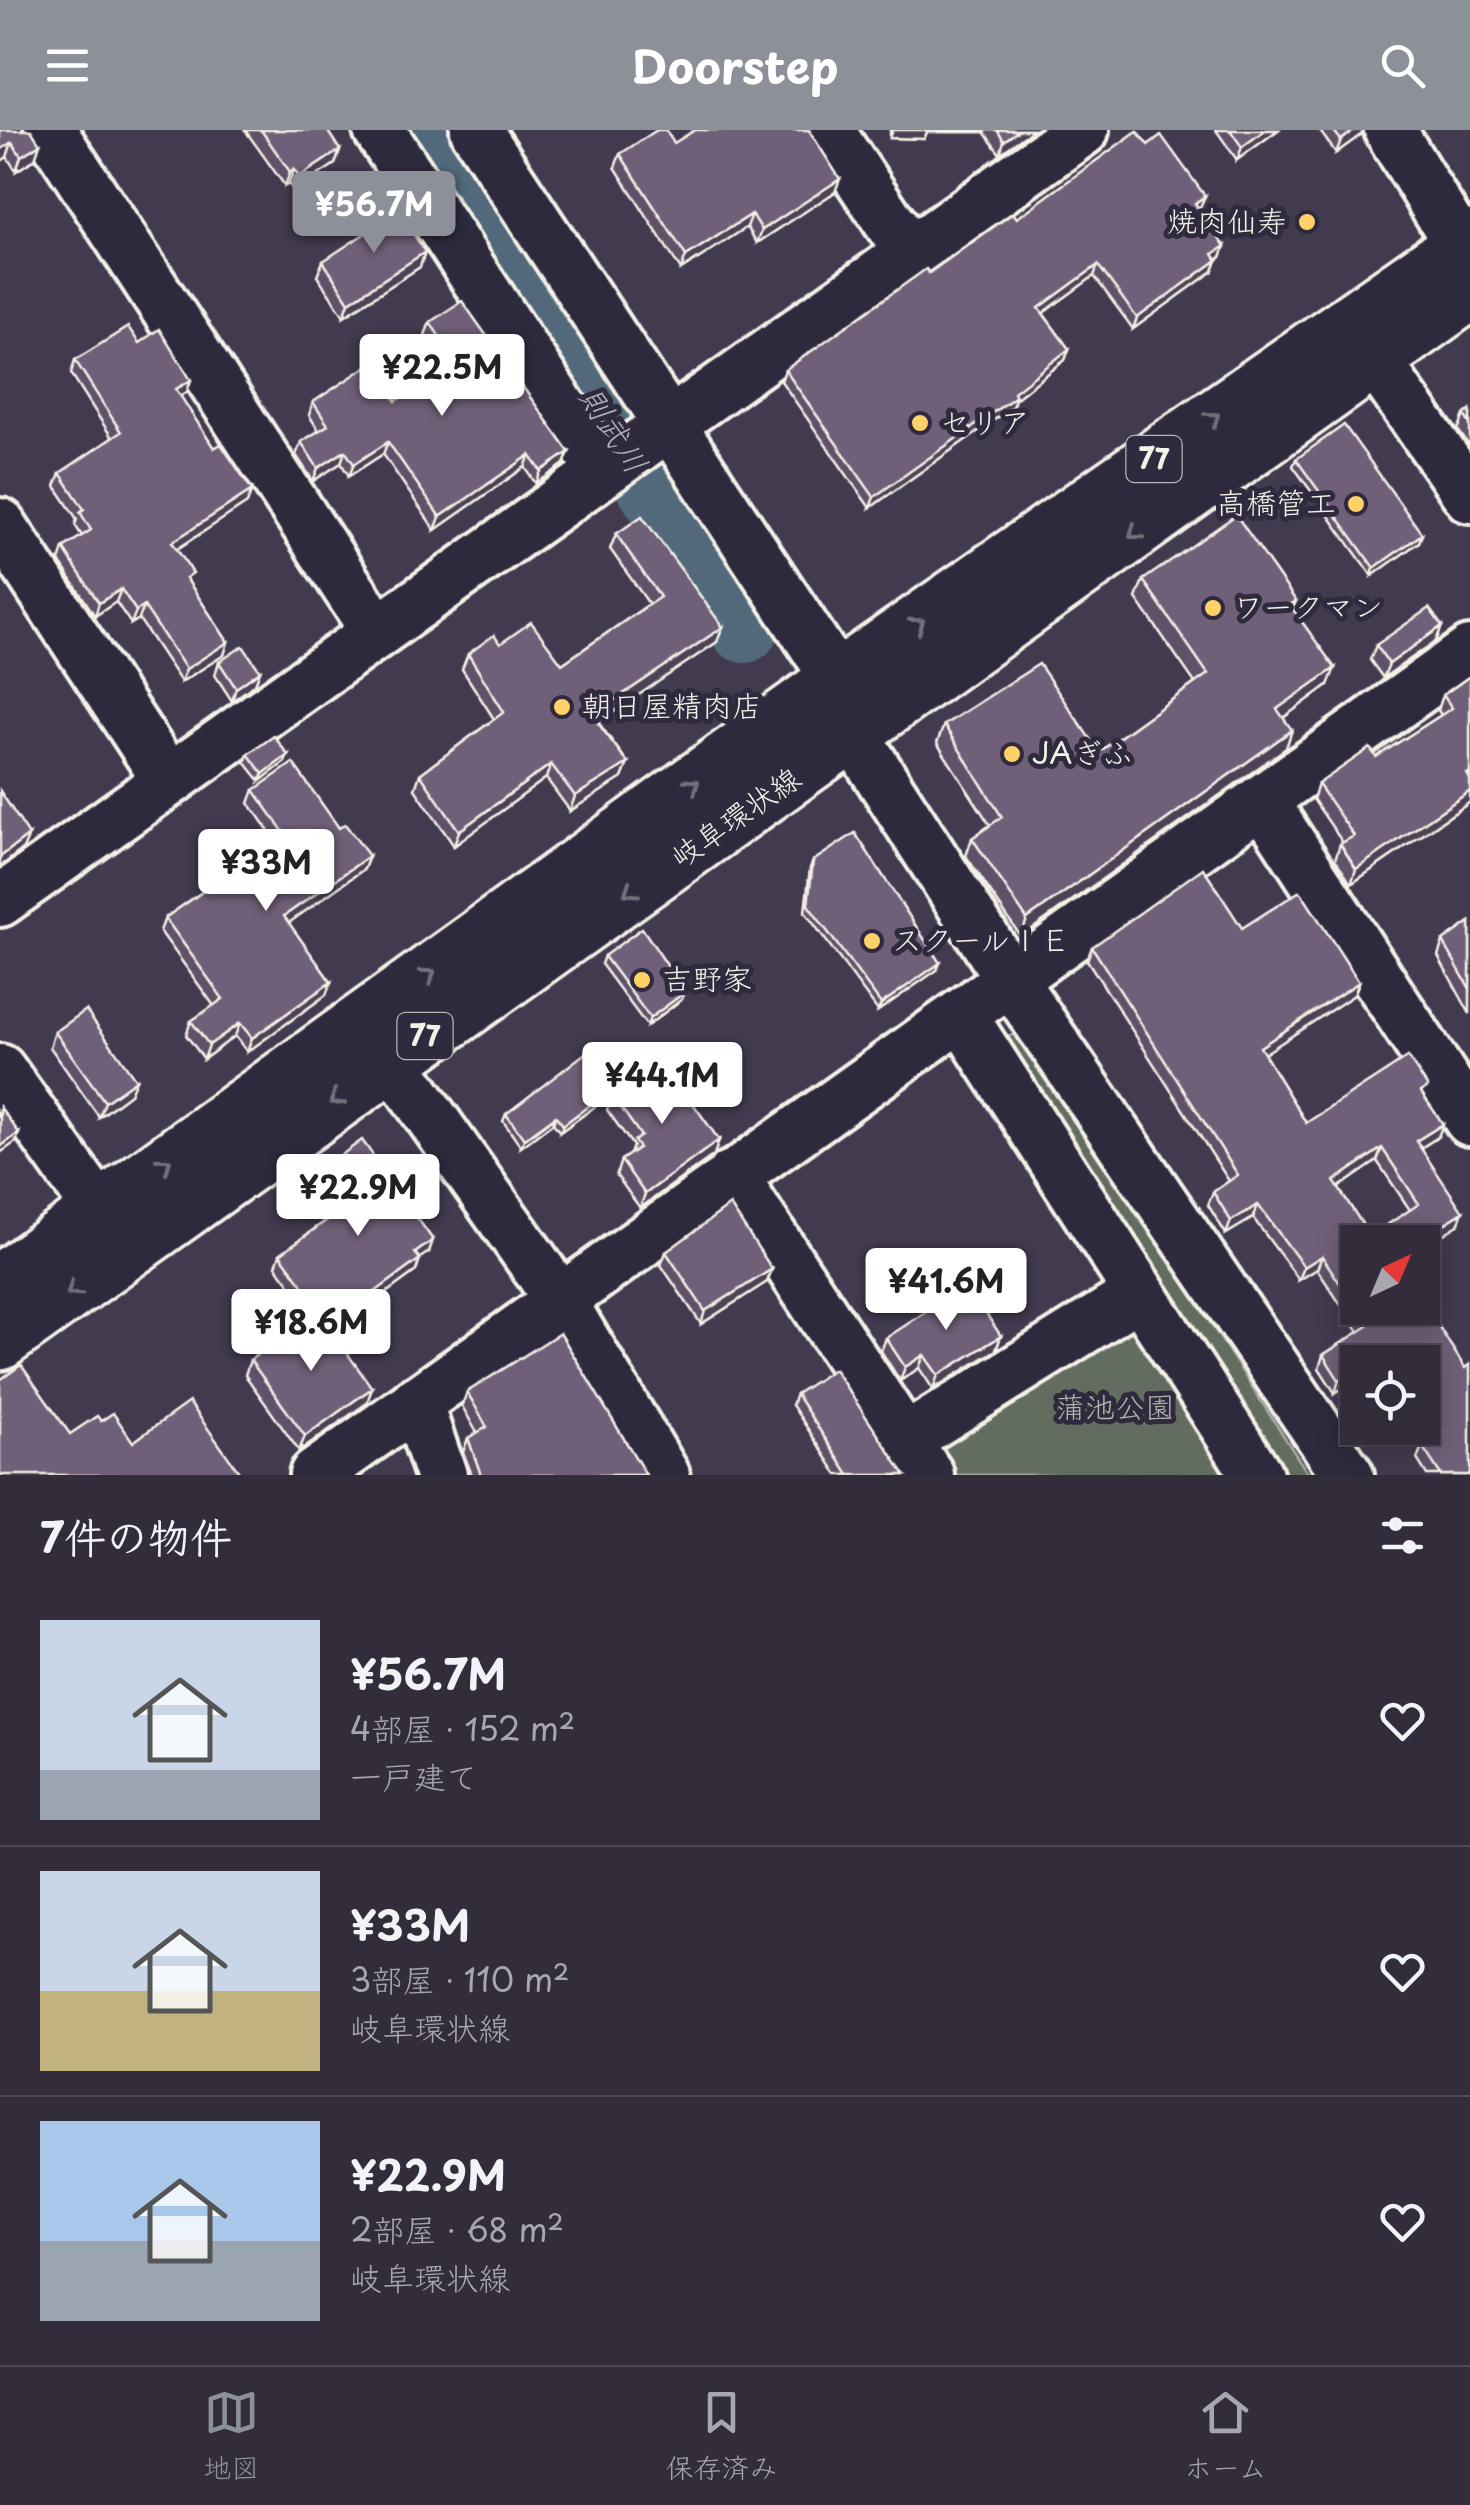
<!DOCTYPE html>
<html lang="ja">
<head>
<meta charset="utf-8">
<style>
  :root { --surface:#322c3b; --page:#3d3846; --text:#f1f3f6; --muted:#a8a7af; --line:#4d4855; --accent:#8c9099 }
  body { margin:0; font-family:"Playpen Sans","Klee One",sans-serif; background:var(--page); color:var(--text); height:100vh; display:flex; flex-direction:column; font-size:38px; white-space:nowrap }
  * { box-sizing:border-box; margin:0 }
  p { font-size:32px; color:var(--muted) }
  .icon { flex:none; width:55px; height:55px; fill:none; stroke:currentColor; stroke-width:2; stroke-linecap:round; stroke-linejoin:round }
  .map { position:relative; height:1345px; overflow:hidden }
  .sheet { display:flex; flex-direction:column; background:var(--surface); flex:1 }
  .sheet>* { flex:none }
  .needle { width:65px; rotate:44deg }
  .buttons { position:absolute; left:1340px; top:1095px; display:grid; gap:20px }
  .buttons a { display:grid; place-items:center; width:100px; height:100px; border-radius:0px; background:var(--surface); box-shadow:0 5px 25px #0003,0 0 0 2px var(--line); font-size:50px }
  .price { position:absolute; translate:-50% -85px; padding:0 22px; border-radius:10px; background:#fff; color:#222; font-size:32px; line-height:65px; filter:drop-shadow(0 2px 5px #0008) }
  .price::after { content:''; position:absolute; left:50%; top:60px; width:30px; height:22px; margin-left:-15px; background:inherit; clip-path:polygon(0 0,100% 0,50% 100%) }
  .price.current { background:var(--accent); color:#fff }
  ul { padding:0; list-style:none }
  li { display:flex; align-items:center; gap:30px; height:250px; padding:0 40px }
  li+li { border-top:2px solid var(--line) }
  li span { display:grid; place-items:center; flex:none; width:280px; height:200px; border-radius:0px; color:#555 }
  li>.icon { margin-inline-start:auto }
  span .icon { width:120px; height:120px; fill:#fffc; stroke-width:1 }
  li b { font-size:42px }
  h2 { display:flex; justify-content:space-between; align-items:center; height:120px; padding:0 40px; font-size:42px }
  header { display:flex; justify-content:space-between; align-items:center; height:130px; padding:0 40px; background:var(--accent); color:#fff; font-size:45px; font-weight:700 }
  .dock { display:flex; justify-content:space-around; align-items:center; height:140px; border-top:2px solid var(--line); background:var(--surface); font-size:28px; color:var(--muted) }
  .dock a { display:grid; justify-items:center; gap:5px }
  .dock .current { color:var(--accent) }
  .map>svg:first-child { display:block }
</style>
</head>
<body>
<header><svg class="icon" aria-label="menu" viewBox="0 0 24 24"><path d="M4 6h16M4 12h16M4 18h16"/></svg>Doorstep<svg class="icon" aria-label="search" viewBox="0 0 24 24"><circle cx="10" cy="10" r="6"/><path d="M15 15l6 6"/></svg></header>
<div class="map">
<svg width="1470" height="1345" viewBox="0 0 1470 1345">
  <rect width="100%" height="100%" fill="#423a4f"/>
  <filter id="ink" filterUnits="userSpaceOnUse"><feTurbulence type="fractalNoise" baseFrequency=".01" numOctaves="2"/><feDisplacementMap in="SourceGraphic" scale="20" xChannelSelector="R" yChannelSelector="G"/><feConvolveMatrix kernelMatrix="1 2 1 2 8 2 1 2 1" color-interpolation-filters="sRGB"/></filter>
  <g filter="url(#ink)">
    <g fill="#626d61" stroke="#abafa4" stroke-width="2.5">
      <polygon points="1022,903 1309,1345 1279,1345 996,909"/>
      <polygon points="1135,1185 1234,1345 947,1345 930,1319"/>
    </g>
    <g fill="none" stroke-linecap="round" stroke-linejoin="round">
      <polyline stroke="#51697a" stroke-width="68" points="417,0 744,499"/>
      <defs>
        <g id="minor">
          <polyline points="50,0 377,502"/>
          <polyline points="379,0 602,340"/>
          <polyline points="476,0 837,549 853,604 1011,850 1348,1345"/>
          <polyline points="828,0 910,123"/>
          <polyline points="1390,0 1460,115"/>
          <polyline points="1375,230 1470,367"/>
          <polyline points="0,394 168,650"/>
          <polyline points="1262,670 1470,990"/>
          <polyline points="0,771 1083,0"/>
          <polyline points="961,885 1257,1345"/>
          <polyline points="391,930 559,1168 664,1345"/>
          <polyline points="0,940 100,1081"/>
          <polyline points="732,1046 928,1345"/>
          <polyline points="416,1272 441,1345"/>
          <polyline points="905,1310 1139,1164"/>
          <polyline points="315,1345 1470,522"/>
        </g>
        <g id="major">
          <polyline points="0,1152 837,549 1470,108"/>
          <polyline points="0,1212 1470,162"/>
        </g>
      </defs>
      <use href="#minor" stroke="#f4f1e8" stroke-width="58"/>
      <use href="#major" stroke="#f4f1e8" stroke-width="62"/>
      <use href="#minor" stroke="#2f2a3d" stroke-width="50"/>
      <use href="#major" stroke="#2f2a3d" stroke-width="55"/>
    </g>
    <g fill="#605167" stroke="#f4f1e8" stroke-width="2.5" fill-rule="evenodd">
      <polygon points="0,0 35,29 16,41 7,27 0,32"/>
      <polygon points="245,0 327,0 335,34 294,61 289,54 285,56"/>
      <polygon points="890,0 1033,0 1000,24 984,2 927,2 924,9 890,8"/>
      <polygon points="1216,0 1278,0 1237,30"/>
      <polygon points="1319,0 1364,0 1362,4 1336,23"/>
      <polygon points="674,13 835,62 757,113 747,97 681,140 615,37 620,24"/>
      <polygon points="1148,15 1205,66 1198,79 1225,116 1221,127 1217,130 1213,141 1133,199 1094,146 1043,183 1069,219 1065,230 1015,269 1012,277 870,378 781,251 785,240 929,143 1017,88"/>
      <polygon points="425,122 420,137 344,186 317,146 323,131"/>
      <polygon points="430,192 569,322 564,334 536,354 525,337 435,400 383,324 349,346 341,333 313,351 296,325 301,312 319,301 309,285 313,272 396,271 447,238 425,205"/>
      <polygon points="139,213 187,262 180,266 247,373 177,419 189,453 228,512 224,525 181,552 139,489 131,494 116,472 95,486 59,431 63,418 82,406 75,395 77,389 55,356 60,343 112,308 71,243 75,230"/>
      <polygon points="1470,280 1470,317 1458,300 1464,285"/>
      <polygon points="1296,329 1422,404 1419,412 1372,446 1293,336"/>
      <polygon points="616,404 717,512 598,592 628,633 622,648 570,681 546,648 454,716 415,659 420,644 494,589 462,539 468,524 500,514 562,534 649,474 610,419"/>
      <polygon points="1143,450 1296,471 1293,479 1328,555 1283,588 1286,618 1021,807 966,726 972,708 990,695 937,613 944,595 1099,622 1195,553 1136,468"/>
      <polygon points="1442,496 1436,511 1383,548 1370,530 1376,515"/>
      <polygon points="219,532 260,541 255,554 232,571 215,545"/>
      <polygon points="1470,546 1470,672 1351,754 1335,729 1340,714 1343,713 1313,669 1318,654 1376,627 1441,585 1438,580 1443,565"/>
      <polygon points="248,624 288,625 285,632 260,651 245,632"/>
      <polygon points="254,660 339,698 369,726 364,739 288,793 331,852 326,865 247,922 235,906 204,929 186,905 191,891 214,876 160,801 165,788 275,710 249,673"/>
      <polygon points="813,731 937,840 878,881 805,782 810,738"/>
      <polygon points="1470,792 1470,884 1438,826 1443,811"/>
      <path d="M1242,798L1359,852L1354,865L1264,924L1306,993L1424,967L1438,1007L1421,1018L1458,1095L1358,1112L1422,1178L1470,1345H1427L1417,1329L1422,1316L1432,1309L1422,1293V1232H1358L1335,1263L1319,1238L1323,1225L1359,1202L1317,1139L1299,1150L1253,1088L1226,1104L1208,1075L1213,1062L1229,1051L1087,830L1092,817ZM1377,1031L1410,1080L1370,1106L1338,1058Z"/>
      <polygon points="604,826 685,862 682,869 647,896 601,834"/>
      <polygon points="55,902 130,964 99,987 50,917"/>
      <polygon points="614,957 612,964 560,1002 553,993 521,1017 503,991 506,984"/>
      <polygon points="612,965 719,1010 714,1025 640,1078 616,1045 621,1030 630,1024 633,1016 607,980"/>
      <polygon points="329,1034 429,1122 419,1128 416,1141 333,1202 367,1273 299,1321 245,1245 250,1230 313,1186 276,1136 280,1124 346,1076 325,1045"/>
      <polygon points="666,1122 772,1139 767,1152 701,1194 661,1135"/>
      <polygon points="1001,1206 996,1220 933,1259 919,1238 900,1251 881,1221 886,1208"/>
      <polygon points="467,1262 646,1345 472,1345 463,1322 468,1308 477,1303 462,1276"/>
      <polygon points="796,1264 905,1345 838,1345 792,1275"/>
    </g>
    <g fill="#4e4254" stroke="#f4f1e8" stroke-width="2.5">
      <polygon points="893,0 985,0 984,2 927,2 924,9 890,8"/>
      <polygon points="1019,0 1033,0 1000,24 1004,11"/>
      <polygon points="1265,0 1278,0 1237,30 1242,17"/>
      <polygon points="1355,0 1364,0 1362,4 1336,23 1341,10"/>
      <polygon points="12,12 7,27 0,32 0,20"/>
      <polygon points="40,14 35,29 16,41 21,26"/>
      <polygon points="340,20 335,34 294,61 299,47"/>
      <polygon points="294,39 289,54 285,56 290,42"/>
      <polygon points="840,49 835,62 757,113 762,100"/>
      <polygon points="1205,66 1200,77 1190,85 1195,73"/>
      <polygon points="752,84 747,97 681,140 686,126"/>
      <polygon points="1225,116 1221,127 1209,136 1213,124"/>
      <polygon points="425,122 420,137 344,186 349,172"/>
      <polygon points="1217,130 1213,141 1133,199 1137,188"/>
      <polygon points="1098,135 1094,146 1035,189 1039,178"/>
      <polygon points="1069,219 1065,230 1015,269 1012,277 870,378 874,367"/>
      <polygon points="191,250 187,262 171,272 176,259"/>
      <polygon points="388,312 383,324 349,346 354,334"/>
      <polygon points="345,321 341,333 313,351 318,338"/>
      <polygon points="569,322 564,334 536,354 541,341"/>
      <polygon points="530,325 525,337 435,400 440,387"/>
      <polygon points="252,360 247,373 168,425 172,412"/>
      <polygon points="1422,404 1419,412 1372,446 1374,438"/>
      <polygon points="121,459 116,472 95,486 99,473"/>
      <polygon points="144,476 139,489 131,494 136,481"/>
      <polygon points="1442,496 1436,511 1383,548 1389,534"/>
      <polygon points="723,497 717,512 587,600 592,585"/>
      <polygon points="228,512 224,525 181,552 186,539"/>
      <polygon points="1335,538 1328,555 1271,597 1277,579"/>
      <polygon points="260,541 255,554 232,571 236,558"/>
      <polygon points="1292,600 1286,618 1021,807 1027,789"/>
      <polygon points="288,625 285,632 260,651 263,644"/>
      <polygon points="628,633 622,648 570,681 575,666"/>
      <polygon points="551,634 546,648 454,716 459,701"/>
      <polygon points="1470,661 1470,672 1351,754 1356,739"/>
      <polygon points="29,705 23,719 0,737 0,727"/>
      <polygon points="369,726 364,739 279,800 284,786"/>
      <polygon points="940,833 937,840 878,881 881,874"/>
      <polygon points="331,852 326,865 247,922 252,908"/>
      <polygon points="1359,852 1354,865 1255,930 1260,917"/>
      <polygon points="685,862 682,869 647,896 650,888"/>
      <polygon points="240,893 235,906 204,929 209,915"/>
      <polygon points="136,950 130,964 99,987 105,972"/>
      <polygon points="614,957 612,964 560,1002 563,995"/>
      <polygon points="556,986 553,993 521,1017 524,1009"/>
      <polygon points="1443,994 1438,1007 1411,1024 1416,1011"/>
      <polygon points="19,1003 16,1012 0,1023 0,1017"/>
      <polygon points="719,1010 714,1025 640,1078 645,1064"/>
      <polygon points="1382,1018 1377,1031 1329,1064 1334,1051"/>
      <polygon points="1258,1075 1253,1088 1226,1104 1231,1091"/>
      <polygon points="1463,1082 1458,1095 1422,1118 1422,1112 1415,1112"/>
      <polygon points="433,1110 429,1122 411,1134 415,1123"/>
      <polygon points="1322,1126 1317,1139 1299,1150 1304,1137"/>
      <polygon points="420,1129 416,1141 327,1206 331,1194"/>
      <polygon points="772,1139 767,1152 701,1194 705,1181"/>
      <polygon points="1001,1206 996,1220 933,1259 938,1245"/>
      <polygon points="924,1225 919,1238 900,1251 905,1237"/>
      <polygon points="1358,1238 1358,1248 1335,1263 1339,1250"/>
      <polygon points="372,1258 367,1273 299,1321 305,1306"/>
    </g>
    <g fill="#705e78" stroke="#f4f1e8" stroke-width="2.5" fill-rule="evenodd">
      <polygon points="0,0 31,0 40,14 21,26 12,12 0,20"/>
      <polygon points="261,0 327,0 340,20 299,47 294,39 290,42"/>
      <polygon points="657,0 666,0 674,13 695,0 809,0 840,49 762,100 752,84 686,126 620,24"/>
      <polygon points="997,0 1019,0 1004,11"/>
      <polygon points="1230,0 1265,0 1242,17"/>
      <polygon points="1333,0 1355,0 1341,10"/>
      <polygon points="1137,1 1148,15 1161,5 1205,66 1195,73 1225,116 1213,124 1217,130 1137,188 1098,135 1039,178 1069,219 1014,262 1016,266 874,367 785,240 926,139 929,143 1013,83 1017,88"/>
      <polygon points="399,81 425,122 349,172 323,131"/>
      <polygon points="462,171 569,322 541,341 530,325 440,387 388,312 354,334 345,321 318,338 301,312 328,295 313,272 372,233 396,271 456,232 430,192"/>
      <polygon points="128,197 139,213 159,199 191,250 176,259 214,318 221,314 252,360 172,412 193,443 186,448 228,512 186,539 144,476 136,481 121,459 99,473 63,418 91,400 80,382 84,379 60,343 121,302 75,230"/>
      <polygon points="1470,280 1470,294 1464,285"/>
      <polygon points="1344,295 1422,404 1374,438 1296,329"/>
      <polygon points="1236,385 1296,471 1290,475 1335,538 1277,579 1292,600 1027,789 972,708 1002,687 944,595 1039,534 1099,622 1208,544 1143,450"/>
      <polygon points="642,386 723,497 592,585 628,633 575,666 551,634 459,701 420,644 504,582 468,524 494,505 500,514 531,492 562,534 660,467 616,404"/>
      <polygon points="1429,478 1442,496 1389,534 1376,515"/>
      <polygon points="243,516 260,541 236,558 219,532"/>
      <polygon points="1470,546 1470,642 1467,644 1470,649 1470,661 1356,739 1340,714 1354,706 1318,654 1370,618 1376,627 1452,578 1443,565"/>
      <polygon points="274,606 288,625 263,644 248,624"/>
      <polygon points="293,633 339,698 345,694 369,726 284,786 331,852 252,908 240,893 209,915 191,891 223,869 165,788 285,704 254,660"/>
      <polygon points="0,661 29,705 0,727"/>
      <polygon points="855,703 940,833 881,874 808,775 813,731"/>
      <path d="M1203,738L1242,798L1300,761L1359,852L1260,917L1306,993L1408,927L1428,957L1421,962L1443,994L1416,1011L1463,1082L1415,1112H1358V1178H1422V1170L1465,1238L1470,1234V1343L1467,1345H1441L1422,1316L1442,1303L1422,1272V1232H1358V1238L1339,1250L1323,1225L1368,1196L1322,1126L1304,1137L1258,1075L1231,1091L1213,1062L1238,1045L1092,817ZM1382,1018L1419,1074L1370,1106L1334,1051Z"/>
      <polygon points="1470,792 1470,859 1443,811"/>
      <polygon points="642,798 685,862 650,888 604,826"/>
      <polygon points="86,880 136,950 105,972 55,902"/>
      <polygon points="588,921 614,957 563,995 556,986 524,1009 506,984"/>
      <polygon points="662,930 719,1010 645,1064 621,1030 639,1018 634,1011 641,1006 612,965"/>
      <polygon points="0,977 19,1003 0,1017"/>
      <polygon points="362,1010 433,1110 415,1123 420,1129 331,1194 280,1124 355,1070 329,1034"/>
      <polygon points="730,1075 772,1139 705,1181 666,1122"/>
      <polygon points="967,1155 1001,1206 938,1245 924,1225 905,1237 886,1208"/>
      <polygon points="318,1182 372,1258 305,1306 250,1230"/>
      <polygon points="560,1203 646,1345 481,1345 468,1308 487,1297 467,1262"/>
      <polygon points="21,1235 70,1304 97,1286 101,1291 113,1283 133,1312 189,1272 241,1345 0,1345 0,1250"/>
      <polygon points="834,1239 905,1345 849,1345 796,1264"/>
    </g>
    <defs><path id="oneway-chevron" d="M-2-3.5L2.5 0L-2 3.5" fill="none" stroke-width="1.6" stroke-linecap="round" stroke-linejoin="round" transform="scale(2.5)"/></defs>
    <g stroke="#747079">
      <use href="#oneway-chevron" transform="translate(1213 288) rotate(-35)"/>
      <use href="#oneway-chevron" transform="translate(1135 403) rotate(144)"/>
      <use href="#oneway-chevron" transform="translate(918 494) rotate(-35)"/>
      <use href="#oneway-chevron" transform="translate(693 655) rotate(-36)"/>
      <use href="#oneway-chevron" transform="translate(630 761) rotate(146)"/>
      <use href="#oneway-chevron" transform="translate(429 845) rotate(-36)"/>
      <use href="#oneway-chevron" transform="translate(336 969) rotate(144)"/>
      <use href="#oneway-chevron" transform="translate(165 1034) rotate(-36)"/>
      <use href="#oneway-chevron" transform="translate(73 1160) rotate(144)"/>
    </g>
  </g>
  <g fill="#ffd166" stroke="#2f2a3d" stroke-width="4">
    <circle cx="1307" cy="92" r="10"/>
    <circle cx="920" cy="293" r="10"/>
    <circle cx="1356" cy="374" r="10"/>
    <circle cx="1213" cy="478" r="10"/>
    <circle cx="562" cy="577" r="10"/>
    <circle cx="1012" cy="624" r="10"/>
    <circle cx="872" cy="811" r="10"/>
    <circle cx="642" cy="850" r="10"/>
  </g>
  <g text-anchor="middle" stroke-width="10" stroke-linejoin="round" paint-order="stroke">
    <g fill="#2f2a3d" stroke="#b9b5b5" stroke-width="2.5">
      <rect x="1126.5" y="306" width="55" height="46" rx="8"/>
      <rect x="397.5" y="883" width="55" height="46" rx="8"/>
    </g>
    <g font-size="28" font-weight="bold" fill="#f4f1e8">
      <text x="1154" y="339">77</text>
      <text x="425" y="916">77</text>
    </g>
    <g font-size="30" fill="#f4f1e8" stroke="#2f2a3d" text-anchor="start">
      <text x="1287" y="102" text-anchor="end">焼肉仙寿</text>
      <text x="940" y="303">セリア</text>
      <text x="1336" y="384" text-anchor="end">高橋管工</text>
      <text x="1233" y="488">ワークマン</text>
      <text x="582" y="587">朝日屋精肉店</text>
      <text x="1032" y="634">JAぎふ</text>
      <text x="892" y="821">スクールＩＥ</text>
      <text x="662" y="860">吉野家</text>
    </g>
    <g font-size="30" fill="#f4f1e8" stroke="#2f2a3d">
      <text transform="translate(736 688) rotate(-35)" y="10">岐阜環状線</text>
    </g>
    <g font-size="30" fill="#b2b6ab" stroke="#2f2a3d">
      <text x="1115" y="1288">蒲池公園</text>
    </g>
    <g font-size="32" font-style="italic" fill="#abb4b6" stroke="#2f2a3d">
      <text transform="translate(613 300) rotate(57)" y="11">則武川</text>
    </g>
  </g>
</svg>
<div class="buttons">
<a><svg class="needle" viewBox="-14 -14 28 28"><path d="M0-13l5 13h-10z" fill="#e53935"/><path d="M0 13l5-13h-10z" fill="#a8a7af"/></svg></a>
<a><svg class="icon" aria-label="locate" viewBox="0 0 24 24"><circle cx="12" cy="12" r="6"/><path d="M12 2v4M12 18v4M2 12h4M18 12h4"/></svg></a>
</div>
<b class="price current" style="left:374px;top:126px">¥56.7M</b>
<b class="price" style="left:442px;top:289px">¥22.5M</b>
<b class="price" style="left:266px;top:784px">¥33M</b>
<b class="price" style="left:662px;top:997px">¥44.1M</b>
<b class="price" style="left:358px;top:1109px">¥22.9M</b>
<b class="price" style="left:946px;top:1203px">¥41.6M</b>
<b class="price" style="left:311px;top:1244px">¥18.6M</b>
</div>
<section class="sheet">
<h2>7件の物件<svg class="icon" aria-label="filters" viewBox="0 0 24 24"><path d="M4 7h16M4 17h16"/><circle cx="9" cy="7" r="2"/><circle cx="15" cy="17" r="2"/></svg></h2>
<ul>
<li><span style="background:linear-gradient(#c9d6e8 75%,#9aa5b1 0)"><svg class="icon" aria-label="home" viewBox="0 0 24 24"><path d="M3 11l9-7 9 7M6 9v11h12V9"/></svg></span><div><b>¥56.7M</b><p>4部屋 · 152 m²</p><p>一戸建て</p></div><svg class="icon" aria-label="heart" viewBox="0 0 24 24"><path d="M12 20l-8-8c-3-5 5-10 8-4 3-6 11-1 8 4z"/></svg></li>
<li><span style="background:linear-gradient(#c9d6e8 60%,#c2b280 0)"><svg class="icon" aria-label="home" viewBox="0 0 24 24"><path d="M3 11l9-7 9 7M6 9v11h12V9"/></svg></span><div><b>¥33M</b><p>3部屋 · 110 m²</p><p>岐阜環状線</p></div><svg class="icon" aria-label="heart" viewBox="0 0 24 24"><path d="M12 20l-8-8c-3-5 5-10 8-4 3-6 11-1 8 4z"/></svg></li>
<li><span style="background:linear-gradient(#a9c7e8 60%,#9aa5b1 0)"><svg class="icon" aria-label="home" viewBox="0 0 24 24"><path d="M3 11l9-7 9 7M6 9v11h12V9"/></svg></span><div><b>¥22.9M</b><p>2部屋 · 68 m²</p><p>岐阜環状線</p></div><svg class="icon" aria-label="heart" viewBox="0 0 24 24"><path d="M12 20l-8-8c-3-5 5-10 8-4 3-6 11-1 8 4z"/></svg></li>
</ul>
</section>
<nav class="dock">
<a class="current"><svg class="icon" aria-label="map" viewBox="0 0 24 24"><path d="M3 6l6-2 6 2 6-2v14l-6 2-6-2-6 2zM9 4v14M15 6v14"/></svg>地図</a>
<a><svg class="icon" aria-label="saved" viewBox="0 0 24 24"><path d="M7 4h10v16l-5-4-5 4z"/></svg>保存済み</a>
<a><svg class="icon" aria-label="home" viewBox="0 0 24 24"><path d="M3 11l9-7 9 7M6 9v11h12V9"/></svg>ホーム</a>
</nav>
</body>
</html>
